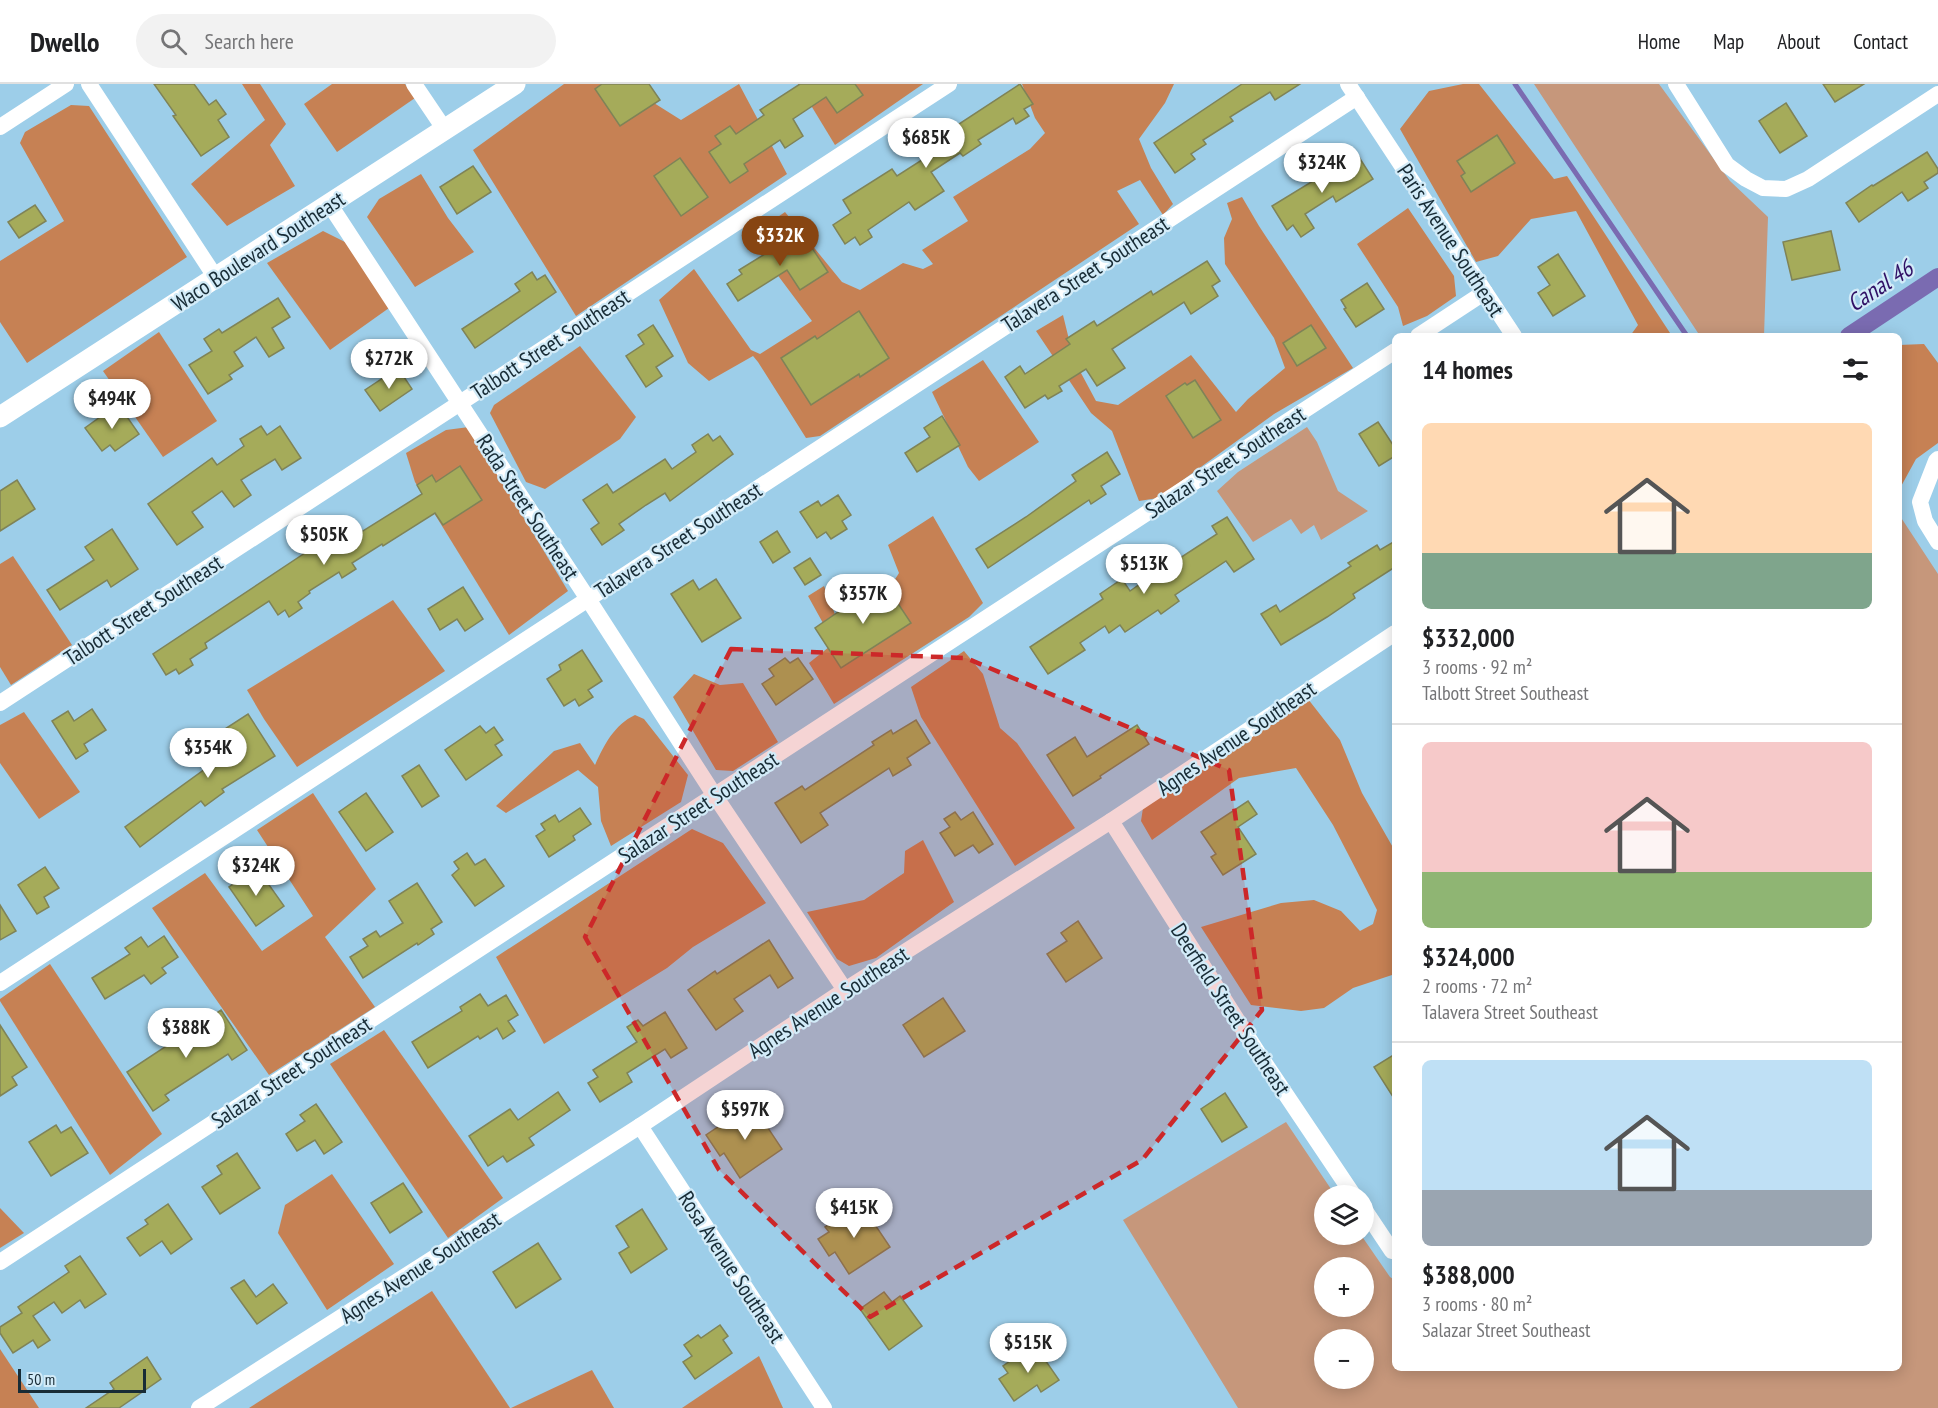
<!DOCTYPE html>
<html lang="en">
<head>
<meta charset="utf-8">
<style>
  :root { --surface:#fff; --page:#f2f2f2; --text:#202124; --muted:#757577; --line:#e0e0e0; --accent:#874512 }
  body { margin:0; font-family:"PT Sans Narrow",sans-serif; background:var(--page); color:var(--text); height:100vh; display:flex; flex-direction:column; font-size:22px; white-space:nowrap }
  * { box-sizing:border-box; margin:0 }
  p { font-size:20px; color:var(--muted) }
  .icon { flex:none; width:33px; height:33px; fill:none; stroke:currentColor; stroke-width:2; stroke-linecap:round; stroke-linejoin:round }
  .map { position:relative; flex:1; overflow:hidden }
  .details { position:absolute; left:1392px; top:249px; width:510px; height:1038px; display:flex; flex-direction:column; background:var(--surface); border-radius:9px; box-shadow:0 3px 15px #0003 }
  .details>* { flex:none }
  .buttons { position:absolute; left:1314px; top:1101px; display:grid; gap:12px }
  .buttons a { display:grid; place-items:center; width:60px; height:60px; border-radius:50%; background:var(--surface); box-shadow:0 3px 15px #0003; font-size:30px }
  .scale { position:absolute; left:18px; bottom:15px; width:128px; box-sizing:border-box; padding-left:6px; border:3px solid #182c36; border-top:0; font-size:16px; line-height:21px; white-space:nowrap; color:#182c36; -webkit-text-stroke:4px #d2ebf8; paint-order:stroke }
  .price { position:absolute; translate:-50% -51px; padding:0 14px; border-radius:21px; background:#fff; color:#222; font-size:20px; line-height:39px; filter:drop-shadow(0 2px 3px #0008) }
  .price::after { content:''; position:absolute; left:50%; top:36px; width:18px; height:14px; margin-left:-9px; background:inherit; clip-path:polygon(0 0,100% 0,50% 100%) }
  .price.active { background:var(--accent); color:#fff }
  ul { padding:0; list-style:none }
  li { display:grid; align-content:center; gap:12px; height:318px; padding:0 30px }
  li+li { border-top:2px solid var(--line) }
  li span { display:grid; place-items:center; height:186px; border-radius:9px; color:#555 }
  li>.icon { margin-inline-start:auto }
  span .icon { width:108px; height:108px; fill:#fffc; stroke-width:1 }
  li b { font-size:26px }
  h2 { display:flex; justify-content:space-between; align-items:center; height:72px; padding:0 30px; font-size:26px }
  header { display:flex; align-items:center; gap:36px; box-sizing:border-box; height:84px; padding:0 30px; background:var(--surface); border-bottom:2px solid var(--line) }
  header strong { font-size:28px }
  nav { display:flex; gap:33px; margin-inline-start:auto; font-size:21px }
  .search { width:420px; height:54px; background:var(--page); display:flex; align-items:center; gap:15px; box-sizing:border-box; padding:0 21px; border-radius:33px; color:var(--muted); font-size:22px }
  .map>svg:first-child { display:block }
</style>
</head>
<body>
<header>
<strong>Dwello</strong>
<div class="search"><svg class="icon" aria-label="search" viewBox="0 0 24 24"><circle cx="10" cy="10" r="6"/><path d="M15 15l6 6"/></svg>Search here</div>
<nav><a>Home</a><a>Map</a><a>About</a><a>Contact</a></nav>
</header>
<div class="map">
<svg width="1938" height="1324" viewBox="0 0 1938 1324">
  <rect width="100%" height="100%" fill="#9dcee9"/>
  <g fill="#c6977b" fill-rule="evenodd">
    <polygon points="1534,0 1659,0 1730,97 1768,133 1764,252 1700,252"/>
    <polygon points="1307,343 1317,358 1338,407 1368,427 1321,456 1314,441 1301,450 1291,435 1253,458 1217,407 1238,388"/>
    <path d="M1900,432L1938,490V1324H1238L1123,1136L1286,1038L1335,1111L1324,1112V1150L1361,1151L1390,1193L1395,1196V1284H1899ZM1324,1184H1364V1222H1324ZM1324,1256H1364V1294H1324Z"/>
  </g>
  <g fill="#c68154">
    <polygon points="242,0 260,0 286,40 270,61 295,102 227,142 191,100 265,36"/>
    <polygon points="332,0 405,0 415,14 337,68 304,20"/>
    <polygon points="564,0 638,0 646,14 681,36 739,0 787,90 576,232 473,66"/>
    <polygon points="798,0 923,0 835,61"/>
    <polygon points="1022,0 1174,0 1165,19 1139,55 1151,84 1173,120 1163,131 1140,96 1117,107 1139,140 820,352 806,354 758,278 753,272 709,297 688,279 659,216 694,185 751,266 760,270 812,237 749,153 785,128 842,198 860,206 903,179 923,185 933,180 922,166 968,137 953,113 1030,65 1045,49 1035,34"/>
    <polygon points="1463,0 1479,0 1554,95 1567,92 1672,252 1630,252 1638,241 1576,127 1531,135 1498,172 1476,178 1400,45 1429,7"/>
    <polygon points="71,21 89,22 187,173 27,279 0,238 0,177 64,137 20,59 25,48"/>
    <polygon points="421,90 448,134 474,168 415,203 367,133 379,115"/>
    <polygon points="1242,113 1259,142 1353,284 1274,330 1158,414 1139,417 1112,347 1091,329 1036,247 1063,231 1074,276 1096,317 1118,321 1191,271 1236,328 1248,315 1285,284 1274,254 1225,180 1224,154 1232,135 1227,119"/>
    <polygon points="1408,124 1454,192 1456,212 1427,232 1403,242 1398,223 1357,160"/>
    <polygon points="323,147 347,159 389,224 330,266 267,179"/>
    <polygon points="159,248 217,337 163,373 103,287"/>
    <polygon points="1924,260 1938,279 1938,359 1916,375 1899,406 1899,261"/>
    <polygon points="580,262 636,333 620,355 545,405 526,398 490,329 494,321"/>
    <polygon points="983,276 1039,358 979,397 968,383 932,308"/>
    <polygon points="469,343 568,507 509,551 415,398 406,369 446,346"/>
    <polygon points="933,432 983,519 969,533 834,620 809,579 834,559 808,512 824,502 841,546 868,538 899,489 888,461"/>
    <polygon points="13,472 72,561 11,601 0,583 0,480"/>
    <polygon points="393,516 445,587 297,683 264,635 247,606"/>
    <polygon points="964,567 983,590 1000,644 1017,659 1075,744 1015,782 921,633 911,603"/>
    <polygon points="694,590 720,601 743,599 778,658 733,687 716,686 673,613"/>
    <polygon points="1308,615 1340,656 1362,709 1395,767 1395,890 1353,904 1324,924 1301,927 1251,921 1201,843 1281,819 1314,816 1341,827 1360,847 1373,840 1377,826 1333,741 1296,684 1239,694 1152,756 1141,737 1143,724"/>
    <polygon points="24,628 80,708 39,735 0,679 0,641"/>
    <path d="M635,631L644,635L688,691L681,718L611,762L601,737L598,703L578,686L506,729L496,722L554,667L580,659L595,681C604,661 614,641 635,631Z"/>
    <polygon points="313,709 376,805 325,853 375,923 269,991 152,824 205,789 262,867 313,832 257,746"/>
    <polygon points="692,745 723,759 766,819 693,863 667,884 544,960 496,873"/>
    <polygon points="923,756 954,818 876,874 849,882 837,875 807,828 864,816 904,789 905,767"/>
    <polygon points="50,880 162,1050 110,1091 0,917 0,915"/>
    <polygon points="384,946 503,1114 448,1154 330,980"/>
    <polygon points="332,1090 394,1180 327,1226 278,1149 285,1121"/>
    <polygon points="0,1124 24,1149 0,1164"/>
    <polygon points="432,1207 510,1324 249,1324"/>
    <polygon points="0,1265 39,1324 0,1324"/>
    <polygon points="759,1272 783,1324 682,1324"/>
    <polygon points="592,1286 614,1324 511,1324"/>
  </g>
  <g fill="none" stroke-linecap="round" stroke-linejoin="round">
    <polyline stroke="#7a6bb1" stroke-width="5" points="1515,0 1687,252"/>
    <polyline stroke="#7a6bb1" stroke-width="18" points="1849,252 1938,193"/>
  </g>
  <g fill="#a5ab5a" stroke="#7f8357" stroke-width="1.5">
    <polygon points="154,0 194,0 209,21 216,16 226,30 218,36 229,53 201,72 173,32 176,31"/>
    <polygon points="602,0 649,0 660,16 620,42 595,5"/>
    <polygon points="800,0 855,0 863,11 837,29 826,13 793,35 803,52 785,64 780,56 744,80 748,87 730,99 709,68 721,60 715,52 730,42 736,50 764,31 760,26"/>
    <polygon points="1020,0 1033,20 1024,25 1029,32 1016,40 1013,34 978,56 981,60 963,72 960,69 931,88 944,107 915,126 909,118 868,146 872,153 860,161 855,153 845,160 833,141 851,129 843,116 892,85 897,92 936,67 930,59"/>
    <polygon points="1242,0 1300,0 1275,16 1270,8 1230,33 1233,37 1203,56 1206,60 1191,70 1195,75 1175,89 1154,59"/>
    <polygon points="1823,0 1864,0 1835,18"/>
    <polygon points="1786,19 1807,52 1780,69 1759,37"/>
    <polygon points="1497,51 1515,79 1471,108 1461,92 1465,89 1457,77"/>
    <polygon points="1927,68 1938,85 1938,89 1924,98 1928,104 1908,117 1902,108 1859,138 1846,119 1872,101 1873,102"/>
    <polygon points="1357,70 1373,95 1336,118 1333,112 1305,130 1314,144 1301,153 1293,141 1287,146 1272,122"/>
    <polygon points="680,74 708,113 681,132 654,92"/>
    <polygon points="473,82 491,108 457,130 440,103"/>
    <polygon points="35,121 46,137 19,154 8,138"/>
    <polygon points="1831,147 1840,186 1792,196 1783,158"/>
    <polygon points="802,149 828,188 800,206 787,186 738,217 727,200 742,190 739,186 773,165 771,163 787,152 790,157"/>
    <polygon points="1558,170 1585,212 1553,232 1538,209 1550,201 1538,183"/>
    <polygon points="1207,177 1220,197 1212,202 1218,212 1191,230 1184,218 1112,265 1125,284 1097,302 1086,285 1059,302 1062,307 1048,315 1045,311 1025,324 1005,293 1020,282 1025,290 1070,260 1066,255 1094,237 1097,242 1151,207 1153,211"/>
    <polygon points="532,188 537,196 545,191 556,208 475,264 462,245 520,207 515,200"/>
    <polygon points="1367,199 1384,225 1356,243 1344,225 1346,224 1341,216"/>
    <polygon points="278,214 290,233 272,244 284,264 269,273 256,253 234,268 243,282 229,291 232,295 208,310 189,281 212,267 204,255 219,245 222,249"/>
    <polygon points="859,227 889,274 860,293 859,290 811,321 781,274 815,252 817,255"/>
    <polygon points="653,241 673,272 656,283 662,292 646,303 626,272 644,260 638,251"/>
    <polygon points="1311,241 1326,264 1297,282 1283,259"/>
    <polygon points="398,284 412,305 380,327 365,306"/>
    <polygon points="1195,296 1221,336 1193,354 1166,312 1185,299 1187,301"/>
    <polygon points="118,320 139,350 115,367 110,361 102,367 85,344"/>
    <polygon points="942,332 960,361 917,388 905,369 930,353 924,344"/>
    <polygon points="1378,338 1395,364 1395,372 1379,382 1359,350"/>
    <polygon points="261,342 267,351 280,342 301,374 282,386 275,375 241,396 251,411 234,423 222,407 192,428 203,443 177,461 148,420 212,374 217,381 244,362 240,355"/>
    <polygon points="708,350 713,357 720,352 733,370 670,417 665,409 646,421 619,440 624,446 602,461 591,445 599,439 583,416 607,400 613,409 665,375 672,385 696,368 692,361"/>
    <polygon points="1107,368 1120,390 1101,402 1106,410 1091,420 1089,416 988,484 976,465 1026,433 1076,397 1072,391"/>
    <polygon points="460,382 482,416 443,441 435,429 383,462 382,460 352,479 356,485 342,494 339,488 309,507 310,509 298,518 302,524 289,533 285,526 278,531 269,517 205,559 207,564 190,575 193,581 179,590 176,585 166,591 153,570 326,455 331,463 353,448 355,452 422,410 417,401 432,391 436,398"/>
    <polygon points="17,396 35,425 0,447 0,407"/>
    <polygon points="838,411 851,431 842,437 847,445 831,455 826,448 817,454 800,428 818,417 821,422"/>
    <polygon points="1227,433 1254,475 1234,488 1226,477 1175,511 1179,517 1161,530 1158,526 1125,548 1120,541 1109,549 1105,542 1080,559 1085,566 1048,590 1030,563 1103,515 1100,510 1122,495 1130,507 1161,485 1152,473 1167,463 1177,476 1217,450 1212,442"/>
    <polygon points="112,445 138,485 111,503 107,496 60,526 47,506 94,476 85,463"/>
    <polygon points="777,447 790,468 773,479 760,458"/>
    <polygon points="1395,457 1395,483 1353,510 1355,514 1327,533 1281,561 1261,530 1276,521 1280,528 1351,482 1348,479 1377,461 1380,466"/>
    <polygon points="810,474 821,491 805,501 794,484"/>
    <polygon points="716,495 741,534 702,558 671,510 693,496 699,506"/>
    <polygon points="883,497 911,539 841,584 815,544"/>
    <polygon points="463,503 483,535 465,547 457,535 440,546 428,525"/>
    <polygon points="582,566 602,597 588,606 593,613 579,622 575,615 564,622 547,595 561,586 559,581"/>
    <polygon points="785,574 790,579 798,574 813,595 776,621 762,600 774,592 769,585"/>
    <polygon points="92,625 106,646 84,660 88,667 76,675 52,637 68,627 74,637"/>
    <polygon points="248,630 275,672 222,705 224,708 205,722 201,717 140,763 125,743 223,672 211,654"/>
    <polygon points="916,636 930,659 907,674 911,681 893,692 889,684 820,729 828,741 801,759 775,719 802,702 805,706 874,661 872,658 891,646 893,650"/>
    <polygon points="1137,641 1149,660 1100,692 1101,694 1073,712 1047,671 1075,653 1087,673"/>
    <polygon points="480,642 486,649 494,643 503,656 495,661 502,671 466,696 445,666"/>
    <polygon points="419,681 439,712 422,723 402,692"/>
    <polygon points="366,709 393,748 366,767 339,728"/>
    <polygon points="1248,717 1257,730 1238,743 1256,770 1223,791 1211,773 1216,770 1201,748"/>
    <polygon points="580,724 591,740 573,752 575,756 549,773 536,752 545,746 541,740 555,731 559,738"/>
    <polygon points="955,728 961,736 973,728 993,760 979,769 973,761 955,772 940,749 950,743 944,735"/>
    <polygon points="467,769 475,781 485,775 504,802 475,822 452,791 459,785 454,778"/>
    <polygon points="45,783 59,804 44,813 49,823 37,830 18,801"/>
    <polygon points="257,784 284,822 256,842 229,803"/>
    <polygon points="417,799 442,838 431,845 434,850 418,861 417,859 363,894 350,873 368,862 363,855 376,847 380,853 403,839 389,817"/>
    <polygon points="0,821 16,847 0,856"/>
    <polygon points="1078,837 1102,874 1066,898 1047,870 1067,857 1061,849"/>
    <polygon points="164,852 178,873 162,884 166,889 151,900 144,891 105,915 92,894 130,870 125,864 141,853 148,863"/>
    <polygon points="769,856 793,894 778,904 770,891 734,915 743,927 716,946 688,906 715,887 717,890"/>
    <polygon points="480,910 488,922 506,911 518,931 508,937 515,947 503,955 497,944 480,955 478,952 428,984 412,958 462,927 460,923"/>
    <polygon points="943,914 965,947 924,973 903,941"/>
    <polygon points="221,926 247,966 232,976 228,970 165,1011 169,1016 153,1027 127,988"/>
    <polygon points="665,928 687,964 671,974 665,965 627,989 632,998 600,1018 588,999 598,993 593,986 637,958 627,943 638,936 643,942"/>
    <polygon points="0,941 27,983 12,993 17,1001 0,1012"/>
    <polygon points="1395,970 1395,1016 1374,983"/>
    <polygon points="558,1008 570,1026 529,1054 534,1061 507,1078 503,1072 488,1082 469,1052 510,1025 518,1036"/>
    <polygon points="1225,1009 1247,1043 1222,1058 1201,1025"/>
    <polygon points="316,1020 342,1058 324,1070 315,1056 297,1067 286,1050 305,1037 300,1031"/>
    <polygon points="752,1020 782,1065 740,1094 724,1069 720,1072 706,1051"/>
    <polygon points="56,1041 61,1049 71,1043 88,1069 51,1092 29,1058"/>
    <polygon points="237,1069 260,1104 220,1130 202,1103 222,1090 217,1082"/>
    <polygon points="403,1099 422,1128 390,1149 371,1119"/>
    <polygon points="168,1120 192,1155 171,1170 162,1157 140,1172 127,1154 148,1140 145,1136"/>
    <polygon points="861,1120 890,1163 849,1190 835,1168 829,1172 818,1155 829,1148 825,1143"/>
    <polygon points="642,1125 667,1165 631,1189 619,1169 629,1163 616,1142"/>
    <polygon points="538,1159 561,1195 516,1224 493,1188"/>
    <polygon points="80,1172 106,1210 85,1224 80,1216 62,1229 54,1218 33,1232 50,1256 38,1264 33,1256 13,1269 0,1249 0,1243 22,1229 18,1223 69,1188 65,1182"/>
    <polygon points="244,1196 256,1213 273,1200 287,1219 257,1240 231,1204"/>
    <polygon points="884,1208 892,1218 900,1212 922,1242 889,1266 860,1225"/>
    <polygon points="720,1241 728,1252 723,1256 732,1269 695,1295 683,1278 692,1272 684,1261 698,1251 701,1254"/>
    <polygon points="1034,1260 1059,1296 1041,1308 1037,1301 1014,1317 999,1295 1008,1289 1003,1282"/>
    <polygon points="147,1273 161,1295 119,1324 86,1324 114,1305 110,1299"/>
  </g>
  <g fill="none" stroke-linecap="round" stroke-linejoin="round">
    <g stroke="#fff" stroke-width="16">
      <polyline points="89,0 216,194"/>
      <polyline points="414,0 445,46"/>
      <polyline points="1348,0 1514,252"/>
      <polyline points="1676,0 1727,81 1746,95 1763,104 1786,105 1808,95 1938,10"/>
      <polyline points="0,43 66,0"/>
      <polyline points="330,121 588,515 715,712 845,906"/>
      <polyline points="1418,252 1485,208"/>
      <polyline points="1938,375 1936,377 1920,418 1925,437 1938,458"/>
      <polyline points="0,619 949,0"/>
      <polyline points="1111,737 1260,972 1354,1112"/>
      <polyline points="0,899 1357,13"/>
      <polyline points="640,1042 824,1324"/>
      <polyline points="1364,1125 1392,1167"/>
      <polyline points="0,1178 1395,267"/>
      <polyline points="199,1324 640,1042 845,906 1111,737 1395,549"/>
    </g>
    <polyline stroke="#fff" stroke-width="21" points="0,333 515,0"/>
  </g>
  <path fill="#cc2829" fill-opacity="0.2" stroke="#cc2829" stroke-width="4.5" stroke-dasharray="12 8" stroke-linejoin="round" d="M731,565L966,574L1229,686L1262,926L1142,1076L870,1233L719,1086L585,853Z"/>
  <g text-anchor="middle" stroke-width="4.5" stroke-linejoin="round" paint-order="stroke">
    <g font-size="22" fill="#182c36" stroke="#d2ebf8">
      <text transform="translate(1451 156) rotate(57)" y="8">Paris Avenue Southeast</text>
      <text transform="translate(258 167) rotate(-33)" y="8">Waco Boulevard Southeast</text>
      <text transform="translate(1085 190) rotate(-33)" y="8">Talavera Street Southeast</text>
      <text transform="translate(550 260) rotate(-33)" y="8">Talbott Street Southeast</text>
      <text transform="translate(1225 378) rotate(-33)" y="8">Salazar Street Southeast</text>
      <text transform="translate(528 423) rotate(57)" y="8">Rada Street Southeast</text>
      <text transform="translate(678 456) rotate(-33)" y="8">Talavera Street Southeast</text>
      <text transform="translate(143 526) rotate(-33)" y="8">Talbott Street Southeast</text>
      <text transform="translate(1236 654) rotate(-34)" y="8">Agnes Avenue Southeast</text>
      <text transform="translate(698 723) rotate(-33)" y="8">Salazar Street Southeast</text>
      <text transform="translate(828 918) rotate(-33)" y="8">Agnes Avenue Southeast</text>
      <text transform="translate(1231 925) rotate(57)" y="8">Deerfield Street Southeast</text>
      <text transform="translate(291 988) rotate(-33)" y="8">Salazar Street Southeast</text>
      <text transform="translate(420 1183) rotate(-33)" y="8">Agnes Avenue Southeast</text>
      <text transform="translate(732 1183) rotate(57)" y="8">Rosa Avenue Southeast</text>
    </g>
    <g font-size="24" font-style="italic" fill="#301065" stroke="#d2ebf8">
      <text transform="translate(1880 202) rotate(-33)" y="8">Canal 46</text>
    </g>
  </g>
</svg>
<div class="buttons">
<a><svg class="icon" aria-label="layers" viewBox="0 0 24 24"><path d="M12 4l9 5-9 5-9-5zM3 14l9 5 9-5"/></svg></a>
<a>+</a>
<a>−</a>
</div>
<div class="scale">50 m</div>
<b class="price" style="left:926px;top:85px">$685K</b>
<b class="price" style="left:1322px;top:110px">$324K</b>
<b class="price active" style="left:780px;top:183px">$332K</b>
<b class="price" style="left:389px;top:306px">$272K</b>
<b class="price" style="left:112px;top:346px">$494K</b>
<b class="price" style="left:324px;top:482px">$505K</b>
<b class="price" style="left:1144px;top:511px">$513K</b>
<b class="price" style="left:863px;top:541px">$357K</b>
<b class="price" style="left:208px;top:695px">$354K</b>
<b class="price" style="left:256px;top:813px">$324K</b>
<b class="price" style="left:186px;top:975px">$388K</b>
<b class="price" style="left:745px;top:1057px">$597K</b>
<b class="price" style="left:854px;top:1155px">$415K</b>
<b class="price" style="left:1028px;top:1290px">$515K</b>
<section class="details">
<h2>14 homes<svg class="icon" aria-label="filters" viewBox="0 0 24 24"><path d="M4 7h16M4 17h16"/><circle cx="9" cy="7" r="2"/><circle cx="15" cy="17" r="2"/></svg></h2>
<ul>
<li><span style="background:linear-gradient(#ffd9b3 70%,#7fa58c 0)"><svg class="icon" aria-label="home" viewBox="0 0 24 24"><path d="M3 11l9-7 9 7M6 9v11h12V9"/></svg></span><div><b>$332,000</b><p>3 rooms · 92 m²</p><p>Talbott Street Southeast</p></div></li>
<li><span style="background:linear-gradient(#f6c9c9 70%,#8fb573 0)"><svg class="icon" aria-label="home" viewBox="0 0 24 24"><path d="M3 11l9-7 9 7M6 9v11h12V9"/></svg></span><div><b>$324,000</b><p>2 rooms · 72 m²</p><p>Talavera Street Southeast</p></div></li>
<li><span style="background:linear-gradient(#bfe0f5 70%,#9aa5b1 0)"><svg class="icon" aria-label="home" viewBox="0 0 24 24"><path d="M3 11l9-7 9 7M6 9v11h12V9"/></svg></span><div><b>$388,000</b><p>3 rooms · 80 m²</p><p>Salazar Street Southeast</p></div></li>
</ul>
</section>
</div>
</body>
</html>
